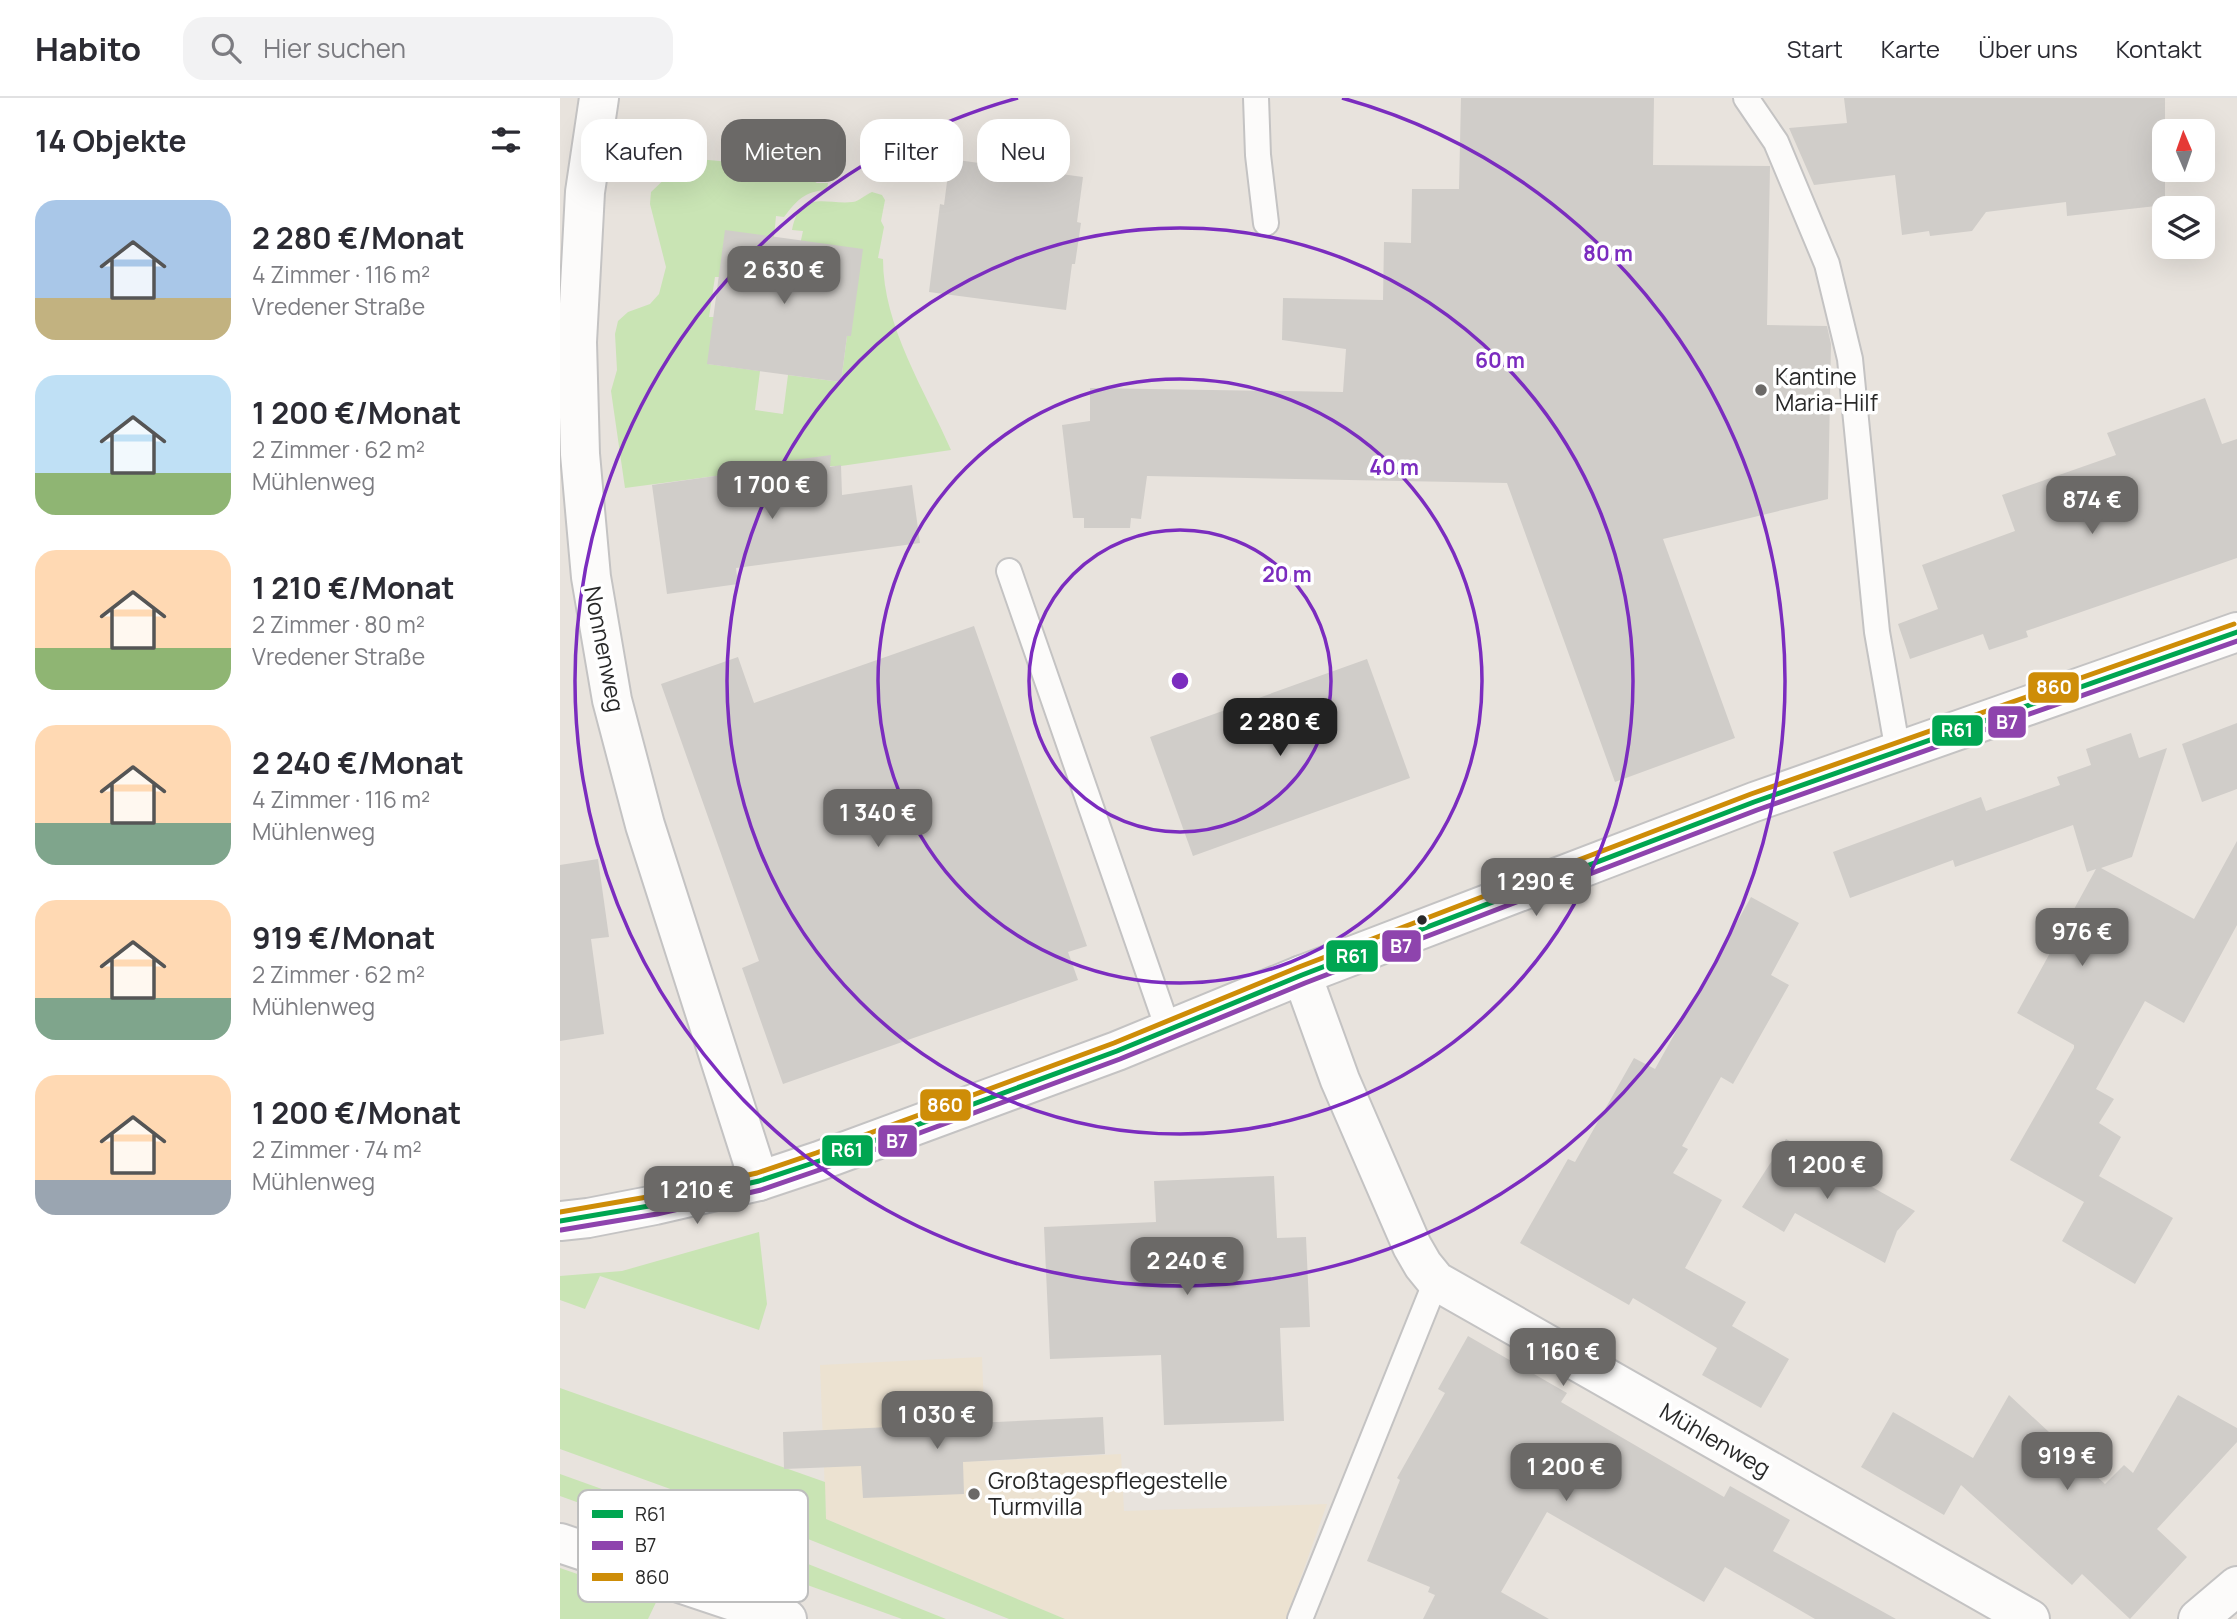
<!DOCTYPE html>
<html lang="de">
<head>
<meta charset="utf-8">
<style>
  :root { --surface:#fff; --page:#f2f2f3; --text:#2b2b33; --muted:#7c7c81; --line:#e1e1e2; --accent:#6b6967 }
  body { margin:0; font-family:Manrope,sans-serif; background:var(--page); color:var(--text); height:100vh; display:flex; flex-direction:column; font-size:26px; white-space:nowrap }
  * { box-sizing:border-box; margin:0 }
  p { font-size:23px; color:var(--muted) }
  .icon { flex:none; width:38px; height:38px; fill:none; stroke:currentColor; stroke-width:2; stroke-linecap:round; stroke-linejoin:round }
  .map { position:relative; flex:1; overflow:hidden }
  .side { display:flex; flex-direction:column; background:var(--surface); width:560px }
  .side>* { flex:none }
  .guide { position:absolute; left:21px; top:21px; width:665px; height:63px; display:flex; gap:14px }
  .needle { width:46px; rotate:358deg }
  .fabs { position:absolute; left:1592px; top:21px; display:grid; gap:14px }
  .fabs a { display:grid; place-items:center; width:63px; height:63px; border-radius:14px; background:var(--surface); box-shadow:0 7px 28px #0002; font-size:35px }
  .price { position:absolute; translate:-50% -60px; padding:0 16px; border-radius:14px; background:var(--accent); color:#fff; font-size:23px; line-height:46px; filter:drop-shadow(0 2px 4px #0008) }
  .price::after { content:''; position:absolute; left:50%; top:42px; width:21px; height:16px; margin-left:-10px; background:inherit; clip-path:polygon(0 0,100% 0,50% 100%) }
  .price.on { background:#222; color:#fff }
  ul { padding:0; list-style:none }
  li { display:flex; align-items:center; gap:21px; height:175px; padding:0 35px }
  li span { display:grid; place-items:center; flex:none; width:196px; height:140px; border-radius:21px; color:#555 }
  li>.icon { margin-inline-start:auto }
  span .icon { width:84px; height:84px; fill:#fffc; stroke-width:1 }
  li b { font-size:30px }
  h2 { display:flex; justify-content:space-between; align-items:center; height:84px; padding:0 35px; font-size:30px }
  .chip { padding:0 24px; border-radius:21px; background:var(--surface); box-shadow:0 7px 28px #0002; font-size:24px; line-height:63px }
  .chip.on { background:var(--accent); color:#fff }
  header { display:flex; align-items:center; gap:42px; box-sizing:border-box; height:98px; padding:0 35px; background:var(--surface); border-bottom:2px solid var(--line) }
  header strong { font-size:33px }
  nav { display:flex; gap:38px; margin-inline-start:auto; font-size:24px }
  .search { width:490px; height:63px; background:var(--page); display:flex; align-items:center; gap:18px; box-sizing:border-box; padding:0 24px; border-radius:21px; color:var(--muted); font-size:26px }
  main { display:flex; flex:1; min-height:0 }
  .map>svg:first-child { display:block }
</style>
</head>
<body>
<header>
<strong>Habito</strong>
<div class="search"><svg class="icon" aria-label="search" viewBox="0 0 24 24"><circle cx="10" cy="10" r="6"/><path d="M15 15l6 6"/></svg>Hier suchen</div>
<nav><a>Start</a><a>Karte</a><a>Über uns</a><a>Kontakt</a></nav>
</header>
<main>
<section class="side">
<h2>14 Objekte<svg class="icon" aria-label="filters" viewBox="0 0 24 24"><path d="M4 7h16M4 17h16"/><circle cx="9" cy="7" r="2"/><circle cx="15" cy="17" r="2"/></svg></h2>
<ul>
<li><span style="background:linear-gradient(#a9c7e8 70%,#c2b280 0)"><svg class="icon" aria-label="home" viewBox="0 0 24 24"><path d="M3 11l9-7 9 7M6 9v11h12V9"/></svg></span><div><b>2 280 €/Monat</b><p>4 Zimmer · 116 m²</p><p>Vredener Straße</p></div></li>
<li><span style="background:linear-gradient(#bfe0f5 70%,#8fb573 0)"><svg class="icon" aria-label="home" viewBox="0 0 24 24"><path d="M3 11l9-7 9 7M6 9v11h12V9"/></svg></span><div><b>1 200 €/Monat</b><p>2 Zimmer · 62 m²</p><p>Mühlenweg</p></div></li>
<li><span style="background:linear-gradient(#ffd9b3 70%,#8fb573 0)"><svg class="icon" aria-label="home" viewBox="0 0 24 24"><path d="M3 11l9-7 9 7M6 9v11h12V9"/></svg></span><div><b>1 210 €/Monat</b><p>2 Zimmer · 80 m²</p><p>Vredener Straße</p></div></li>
<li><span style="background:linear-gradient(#ffd9b3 70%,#7fa58c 0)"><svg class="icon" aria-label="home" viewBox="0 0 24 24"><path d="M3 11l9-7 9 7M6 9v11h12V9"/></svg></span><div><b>2 240 €/Monat</b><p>4 Zimmer · 116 m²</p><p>Mühlenweg</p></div></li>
<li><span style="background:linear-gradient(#ffd9b3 70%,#7fa58c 0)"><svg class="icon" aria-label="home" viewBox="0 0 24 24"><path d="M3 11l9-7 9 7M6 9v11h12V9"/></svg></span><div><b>919 €/Monat</b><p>2 Zimmer · 62 m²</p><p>Mühlenweg</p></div></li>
<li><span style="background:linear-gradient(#ffd9b3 75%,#9aa5b1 0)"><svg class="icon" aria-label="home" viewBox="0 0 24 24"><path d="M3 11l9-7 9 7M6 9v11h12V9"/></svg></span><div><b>1 200 €/Monat</b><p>2 Zimmer · 74 m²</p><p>Mühlenweg</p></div></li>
</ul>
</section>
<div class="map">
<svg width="1677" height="1521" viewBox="0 0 1677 1521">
  <rect width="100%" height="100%" fill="#e8e3dd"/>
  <polygon fill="#ece2d1" points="422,1259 426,1363 561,1356 564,1413 767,1406 726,1521 505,1521 266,1421 260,1267"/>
  <g fill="#c9e4b4">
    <path d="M137,61L193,66L219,64L257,85H268L267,92C245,93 237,102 224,119L216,118L214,139L159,179H155L149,219H154L148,266L200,273L195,312L223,316L228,277L281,284L287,238H291L239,151L243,133L232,132C240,91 265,107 293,104C299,103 305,97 312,94L322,97L325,102L321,123L324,129L318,160L323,161C323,229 365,292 391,352L281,368L175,370L178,391L163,377L65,390L51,293L57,272L55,236L58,223L68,214L90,206L99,196L106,169L90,106L91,94L112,74L125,64Z"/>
    <polygon points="199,1134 207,1206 199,1232 40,1178 25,1211 0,1202 0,1178 62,1173"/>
    <polygon points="0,1290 265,1384 266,1421 505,1521 449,1521 248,1441 0,1351"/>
    <polygon points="0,1376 223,1456 386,1521 342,1521 0,1398"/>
    <polygon points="0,1470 61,1491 64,1484 100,1496 88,1521 0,1521"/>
  </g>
  <g fill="#d0cdc9">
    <polygon points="901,0 1094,0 1093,67 1210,68 1207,227 1267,228 1271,246 1268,401 1103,441 1175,640 1055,684 947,385 587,378 581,421 571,420 570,430 524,430 524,420 513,420 502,327 530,323 530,290 783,294 786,251 722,242 723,200 823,202 824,144 851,145 852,91 899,91"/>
    <polygon points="1284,0 1605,0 1605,107 1507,118 1506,104 1426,114 1412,133 1370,138 1369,133 1342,137 1335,77 1254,87 1229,30 1287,25"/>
    <polygon points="436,58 480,64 479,73 523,79 517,124 521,125 515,166 512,166 506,212 369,194 380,106 384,107 390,61 434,67"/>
    <polygon points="165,132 303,151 291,238 287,238 281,284 147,266"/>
    <polygon points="1645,300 1662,346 1677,341 1677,460 1466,533 1468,539 1429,552 1423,536 1350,561 1338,526 1378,511 1362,467 1455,433 1442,397 1556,357 1547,335"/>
    <polygon points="271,357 270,369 281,367 282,397 352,387 360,445 176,470 178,486 107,496 92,387 176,375 175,370"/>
    <polygon points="414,528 527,848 508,854 518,882 223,986 182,870 199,863 101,586 178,559 194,605"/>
    <polygon points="807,561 850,680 633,758 590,639"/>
    <polygon points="1677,625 1677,691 1642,704 1622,646"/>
    <polygon points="1571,635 1579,660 1607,650 1572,759 1541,770 1634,821 1677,743 1677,827 1624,925 1585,903 1536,991 1554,1001 1539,1025 1561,1039 1539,1078 1613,1120 1575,1186 1502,1143 1524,1104 1450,1062 1514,950 1514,947 1457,915 1536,771 1527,774 1513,727 1395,769 1393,762 1290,800 1273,754 1421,699 1426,713 1500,687 1497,679 1531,667 1526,651"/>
    <polygon points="38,761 49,839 31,841 44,936 0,943 0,767"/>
    <polygon points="1191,799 1239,825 1211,877 1229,887 1173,986 1161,979 1122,1048 1128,1051 1113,1075 1162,1102 1125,1170 1186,1204 1172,1228 1229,1261 1201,1310 1142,1277 1157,1250 1073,1200 1069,1207 960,1145 1008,1061 1015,1064 1074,960 1095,971"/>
    <polygon points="1226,1041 1355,1113 1337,1133 1325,1165 1235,1115 1224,1134 1182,1109"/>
    <polygon points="714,1078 717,1140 746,1139 750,1229 720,1230 724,1323 604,1327 601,1257 490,1261 484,1129 596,1124 594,1083"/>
    <polygon points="908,1238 1007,1295 1001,1304 1164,1399 1170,1388 1230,1422 1213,1453 1336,1521 1255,1521 1165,1469 1144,1504 987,1414 941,1494 989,1521 863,1521 875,1497 868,1494 870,1489 807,1463 840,1382 837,1380 885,1295 878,1291"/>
    <polygon points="1449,1297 1545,1386 1564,1367 1573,1375 1618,1297 1677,1330 1677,1344 1597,1431 1627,1459 1570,1521 1522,1476 1512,1487 1401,1387 1384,1417 1301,1369 1333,1314 1413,1360"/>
    <polygon points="543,1319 545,1356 403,1364 404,1396 303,1400 301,1368 224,1371 223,1334"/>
  </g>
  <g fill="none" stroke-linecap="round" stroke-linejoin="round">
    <defs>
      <g id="service">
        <polyline points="696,0 698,57 706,125"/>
        <polyline points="1186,0 1216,44 1267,166 1290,261 1317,534 1338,654"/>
        <polyline points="449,473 608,931"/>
        <polyline points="740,1521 876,1183"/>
      </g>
      <g id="minor">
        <polyline points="39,0 25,94 17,244 20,356 31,479 52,602 85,727 199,1083"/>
        <polyline points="742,877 780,982 852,1148 863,1167 876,1183 1470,1521"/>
        <polyline points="0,1123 28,1120 95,1107 199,1083 259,1063 557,953 742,877 1194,704 1677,534"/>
        <polyline points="0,1445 227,1521"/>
        <polyline points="1638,1521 1677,1488"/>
      </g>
    </defs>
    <use href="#service" stroke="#c4c3c3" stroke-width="28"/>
    <use href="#minor" stroke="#c4c3c3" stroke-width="42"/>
    <use href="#service" stroke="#fcfbfa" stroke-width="24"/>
    <use href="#minor" stroke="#fcfbfa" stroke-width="38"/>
    <defs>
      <polyline id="bus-1" points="0,1123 95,1107 199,1083 259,1063 557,953 742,877 1194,704 1677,534"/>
      <polyline id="bus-2" points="1,1132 97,1116 201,1092 262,1071 560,961 745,885 1197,712 1677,543"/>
      <polyline id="bus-3" points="0,1114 93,1098 197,1075 256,1055 554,945 739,869 1191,696 1674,526"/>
    </defs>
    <use href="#bus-1" stroke="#fff" stroke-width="10"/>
    <use href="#bus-2" stroke="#fff" stroke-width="10"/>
    <use href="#bus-3" stroke="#fff" stroke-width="10"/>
    <use href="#bus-1" stroke="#00a651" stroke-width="5"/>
    <use href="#bus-2" stroke="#8e44ad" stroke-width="5"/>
    <use href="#bus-3" stroke="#ce8d08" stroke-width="5"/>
  </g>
  <g fill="none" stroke="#7b2cbf" stroke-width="3.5">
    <circle cx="620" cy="583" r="151"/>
    <circle cx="620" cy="583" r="302"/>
    <circle cx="620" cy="583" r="453"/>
    <path d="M782 0A605 605 0 1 1 458 0"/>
  </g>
  <g fill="#6b6967" stroke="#fff" stroke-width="2.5">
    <circle cx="1201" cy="292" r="7"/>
    <circle cx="414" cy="1396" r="7"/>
  </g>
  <circle fill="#282828" stroke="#fff" stroke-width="2.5" cx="862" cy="822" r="6"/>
  <g text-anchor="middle" stroke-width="7" stroke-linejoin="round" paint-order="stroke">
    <g font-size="23" fill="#282828" stroke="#fff" text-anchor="start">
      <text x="1215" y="287">Kantine<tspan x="1215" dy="26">Maria-Hilf</tspan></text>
      <text x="428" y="1391">Großtagespflegestelle<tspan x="428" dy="26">Turmvilla</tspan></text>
    </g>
    <g font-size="23" fill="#282828" stroke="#fff">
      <text transform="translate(44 551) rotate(79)" y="8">Nonnenweg</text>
      <text transform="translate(1155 1342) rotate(30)" y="8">Mühlenweg</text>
    </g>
  </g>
  <rect x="18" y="1392" width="230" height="112" rx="10" fill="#fff" stroke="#bebebe" stroke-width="2"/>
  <rect x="32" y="1412" width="31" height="8" fill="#00a651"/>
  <rect x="32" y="1443" width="31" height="9" fill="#8e44ad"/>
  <rect x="32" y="1475" width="31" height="8" fill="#ce8d08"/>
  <g font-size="19" fill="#282828">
    <text x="75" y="1423">R61</text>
    <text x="75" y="1454">B7</text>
    <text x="75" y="1486">860</text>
  </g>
  <circle cx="620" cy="583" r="10" fill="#7b2cbf" stroke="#fff" stroke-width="3.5"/>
  <g font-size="21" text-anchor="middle" font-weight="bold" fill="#7b2cbf" stroke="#fff" stroke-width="7" stroke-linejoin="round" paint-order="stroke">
    <text x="1048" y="163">80 m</text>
    <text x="940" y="270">60 m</text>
    <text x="834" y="377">40 m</text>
    <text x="727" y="484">20 m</text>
  </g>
  <g stroke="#fff" stroke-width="2.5">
    <rect x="1467" y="573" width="53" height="33" rx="7" fill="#ce8d08"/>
    <rect x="1427" y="607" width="40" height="34" rx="7" fill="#8e44ad"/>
    <rect x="1371" y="616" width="53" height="33" rx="7" fill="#00a651"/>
    <rect x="821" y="831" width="41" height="34" rx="7" fill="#8e44ad"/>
    <rect x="765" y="841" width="54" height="34" rx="7" fill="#00a651"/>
    <rect x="359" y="990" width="53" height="34" rx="7" fill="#ce8d08"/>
    <rect x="317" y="1026" width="41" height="34" rx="7" fill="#8e44ad"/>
    <rect x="261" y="1036" width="53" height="33" rx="7" fill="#00a651"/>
  </g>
  <g font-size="19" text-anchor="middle" font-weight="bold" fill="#fff">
    <text x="1494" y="596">860</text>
    <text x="1447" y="631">B7</text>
    <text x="1397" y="639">R61</text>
    <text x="841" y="855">B7</text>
    <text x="792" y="865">R61</text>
    <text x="385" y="1014">860</text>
    <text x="337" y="1050">B7</text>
    <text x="287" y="1059">R61</text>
  </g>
</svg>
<div class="fabs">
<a><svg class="needle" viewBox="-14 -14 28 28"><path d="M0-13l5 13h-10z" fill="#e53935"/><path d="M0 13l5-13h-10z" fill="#7c7c81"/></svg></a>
<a><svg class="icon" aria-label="layers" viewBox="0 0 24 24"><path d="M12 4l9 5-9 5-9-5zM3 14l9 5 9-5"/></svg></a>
</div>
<b class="price" style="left:224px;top:208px">2 630 €</b>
<b class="price" style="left:212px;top:423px">1 700 €</b>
<b class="price" style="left:1532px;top:438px">874 €</b>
<b class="price on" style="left:720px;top:660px">2 280 €</b>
<b class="price" style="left:318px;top:751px">1 340 €</b>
<b class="price" style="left:976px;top:820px">1 290 €</b>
<b class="price" style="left:1522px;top:870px">976 €</b>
<b class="price" style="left:1267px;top:1103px">1 200 €</b>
<b class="price" style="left:137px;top:1128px">1 210 €</b>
<b class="price" style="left:627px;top:1199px">2 240 €</b>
<b class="price" style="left:1003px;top:1290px">1 160 €</b>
<b class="price" style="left:377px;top:1353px">1 030 €</b>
<b class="price" style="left:1507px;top:1394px">919 €</b>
<b class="price" style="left:1006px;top:1405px">1 200 €</b>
<div class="guide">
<a class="chip">Kaufen</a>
<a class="chip on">Mieten</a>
<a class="chip">Filter</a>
<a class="chip">Neu</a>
</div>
</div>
</main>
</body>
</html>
